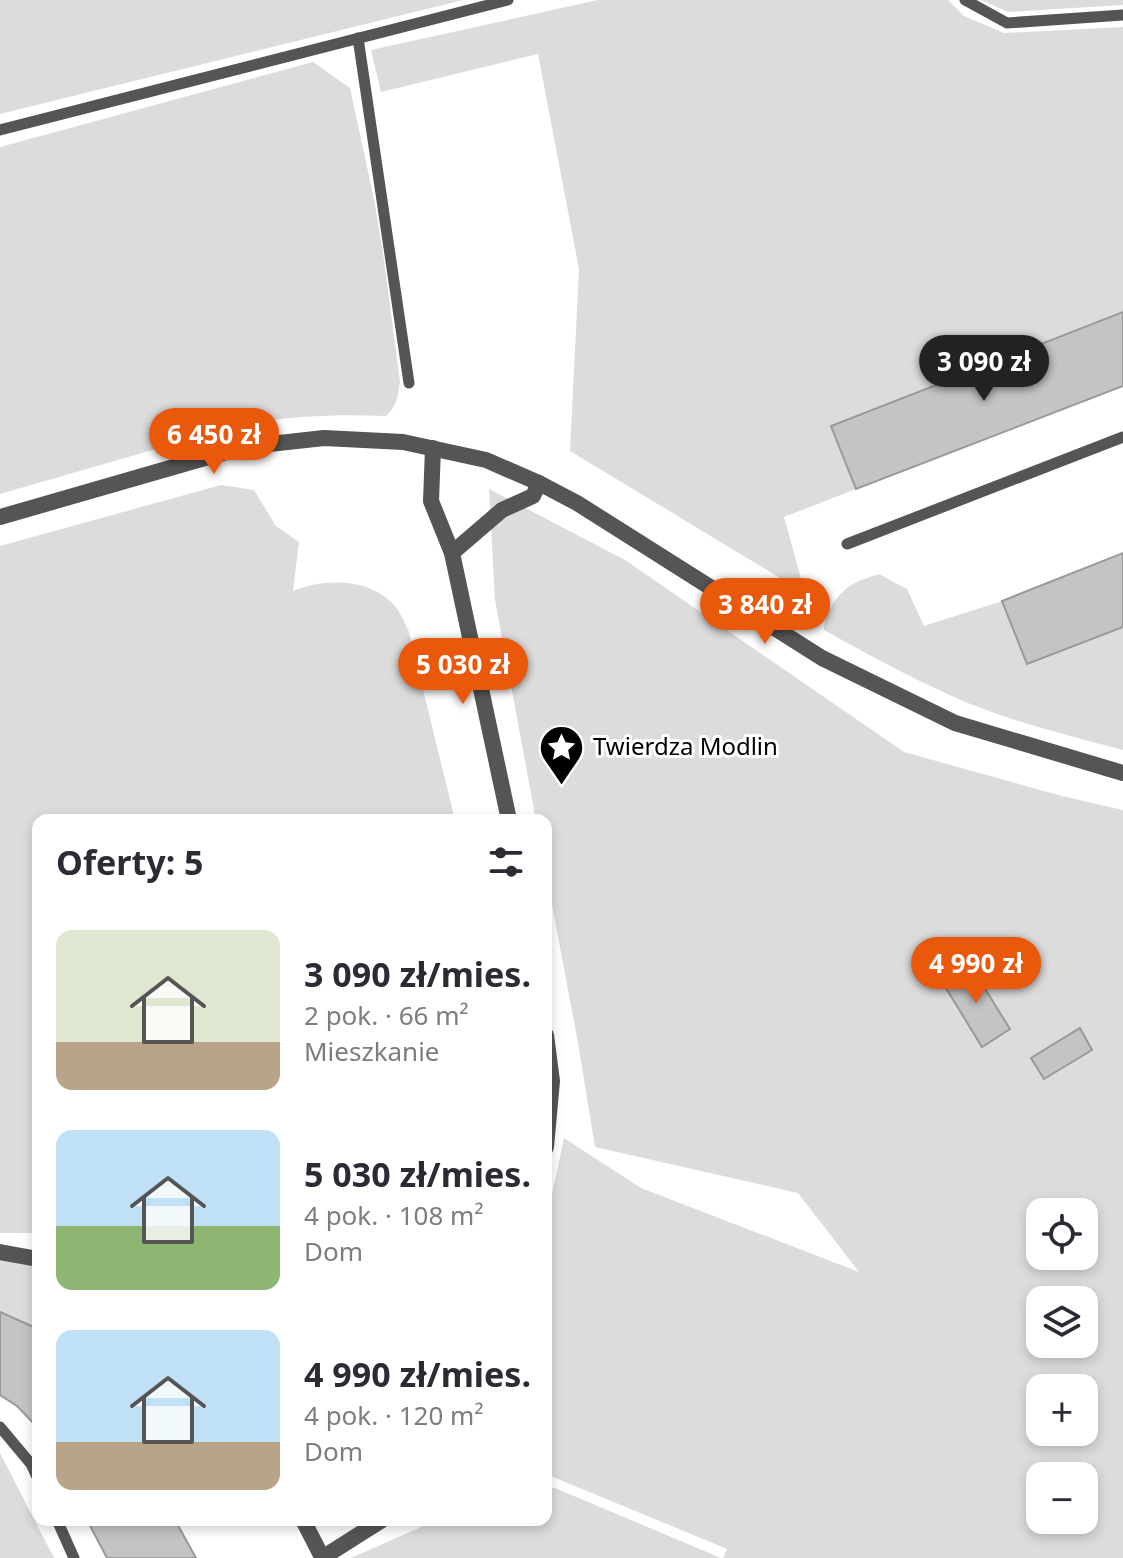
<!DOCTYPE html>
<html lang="pl">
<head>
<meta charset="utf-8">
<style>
  :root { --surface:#fff; --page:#f7f7f7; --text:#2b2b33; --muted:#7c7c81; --accent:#ea580c }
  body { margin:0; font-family:"Noto Sans",sans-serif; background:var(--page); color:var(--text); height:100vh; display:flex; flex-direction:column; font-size:30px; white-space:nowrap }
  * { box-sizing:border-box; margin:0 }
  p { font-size:26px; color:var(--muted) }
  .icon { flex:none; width:44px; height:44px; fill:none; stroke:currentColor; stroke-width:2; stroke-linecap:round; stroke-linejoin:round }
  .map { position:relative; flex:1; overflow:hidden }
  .sheet { position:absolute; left:32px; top:814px; width:520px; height:712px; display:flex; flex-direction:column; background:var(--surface); border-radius:16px; box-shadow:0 4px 12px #0003 }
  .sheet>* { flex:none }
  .controls { position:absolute; left:1026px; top:1198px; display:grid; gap:16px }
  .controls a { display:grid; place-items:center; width:72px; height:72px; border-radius:16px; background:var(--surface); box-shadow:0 4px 12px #0003; font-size:40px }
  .price { position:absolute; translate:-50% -68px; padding:0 18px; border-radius:28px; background:var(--accent); color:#fff; font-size:26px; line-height:52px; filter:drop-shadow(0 2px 4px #0008) }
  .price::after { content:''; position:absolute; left:50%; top:48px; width:24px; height:18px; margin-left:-12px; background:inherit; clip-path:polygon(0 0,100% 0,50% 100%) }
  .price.selected { background:#222; color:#fff }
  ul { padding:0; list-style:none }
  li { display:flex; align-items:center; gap:24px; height:200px; padding:0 24px }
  li span { display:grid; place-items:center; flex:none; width:224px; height:160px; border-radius:16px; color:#555 }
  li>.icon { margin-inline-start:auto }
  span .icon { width:96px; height:96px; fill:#fffc; stroke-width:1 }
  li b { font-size:34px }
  h2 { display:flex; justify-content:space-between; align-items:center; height:96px; padding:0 24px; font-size:34px }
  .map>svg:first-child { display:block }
</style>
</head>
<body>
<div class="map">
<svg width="1123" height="1558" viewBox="0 0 1123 1558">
  <rect width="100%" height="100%" fill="#fff"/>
  <g fill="#dcdcdc" fill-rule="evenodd">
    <polygon points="0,0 463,0 0,114"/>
    <polygon points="598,0 948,0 964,16 1004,33 1123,27 1123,312 831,426 856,489 784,517 805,593 570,451 579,269 538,54 381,92 371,50"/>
    <polygon points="981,0 1123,0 1123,5 1008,12"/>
    <path d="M313,62L350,88L375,204L384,260L400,382C398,396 397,406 386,416C332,414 285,416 232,427L0,494V147Z"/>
    <path d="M221,485L254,490L276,526L299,542L293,591C322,579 364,578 389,600C399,608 404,621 409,632L455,820H38V1233H0V546Z"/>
    <path d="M489,489L625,560L904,752L1062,796L1123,810V1558H723L727,1549L546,1474V1223L564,1138L641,1188L859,1272L798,1193L595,1147L578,1043L546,873V820H536L495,600ZM1040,1212H1084V1256H1040ZM1040,1300H1084V1344H1040ZM1040,1388H1084V1432H1040ZM1040,1476H1084V1520H1040Z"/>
    <path d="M879,574L907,589L924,626L1002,601L1027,664L1123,627V750C1066,735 1008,721 954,697C909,677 867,654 824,630C824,613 840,590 855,583C862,579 871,577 879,574Z"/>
    <polygon points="0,1259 38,1267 38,1329 0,1312"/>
    <polygon points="0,1453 54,1558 0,1558"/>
    <polygon points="546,1488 555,1488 721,1558 351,1558 437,1520 546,1520"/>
  </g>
  <g fill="#c4c4c4" stroke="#999" stroke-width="2">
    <polygon points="1123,312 1123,386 856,489 831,426"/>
    <polygon points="1123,553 1123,627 1027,664 1002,601"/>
    <polygon points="969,963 1010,1029 982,1047 941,980"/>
    <polygon points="1080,1028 1092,1050 1044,1079 1031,1058"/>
    <polygon points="0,1312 38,1329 38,1428 17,1406 0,1395"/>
    <polygon points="87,1520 175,1520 196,1558 107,1558"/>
  </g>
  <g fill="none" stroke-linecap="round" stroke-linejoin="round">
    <g stroke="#555" stroke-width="11">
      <polyline points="965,0 1007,23 1123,15"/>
      <polyline points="358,38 409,383"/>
      <polyline points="0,130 508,0"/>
      <polyline points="847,544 1123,437"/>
      <polyline points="0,1427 31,1464 38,1479"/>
      <polyline points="57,1520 74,1558"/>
    </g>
    <g stroke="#555" stroke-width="16">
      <polyline points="433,448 431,501 452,553 509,820"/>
      <polyline points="452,553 502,510 533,496 539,483"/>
      <polyline points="546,1035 552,1081 546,1147"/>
      <polyline points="0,1252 38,1259"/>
      <polyline points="303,1520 322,1557"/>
      <polyline points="322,1558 382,1520"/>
    </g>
    <polyline stroke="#555" stroke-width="16" points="0,517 243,447 324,438 403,442 486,460 539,483 577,503 822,658 955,723 1123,773"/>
  </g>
  <defs>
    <symbol id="sight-pin" viewBox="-11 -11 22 30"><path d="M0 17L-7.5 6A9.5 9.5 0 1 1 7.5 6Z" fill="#000" stroke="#fff"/><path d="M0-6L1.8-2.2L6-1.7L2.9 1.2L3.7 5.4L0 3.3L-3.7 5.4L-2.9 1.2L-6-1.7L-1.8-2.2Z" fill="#fff"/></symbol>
  </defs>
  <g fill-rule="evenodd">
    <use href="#sight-pin" x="536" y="722" width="51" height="69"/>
  </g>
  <g text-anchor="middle" stroke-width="6" stroke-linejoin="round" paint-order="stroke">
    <g font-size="24" fill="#000" stroke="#fff" text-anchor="start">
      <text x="593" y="755">Twierdza Modlin</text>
    </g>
  </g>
</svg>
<div class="controls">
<a><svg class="icon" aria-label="locate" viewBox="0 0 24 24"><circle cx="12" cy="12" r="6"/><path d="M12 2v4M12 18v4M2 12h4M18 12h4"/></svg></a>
<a><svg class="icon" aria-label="layers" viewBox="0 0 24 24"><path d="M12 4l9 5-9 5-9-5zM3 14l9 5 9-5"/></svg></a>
<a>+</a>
<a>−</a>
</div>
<b class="price selected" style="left:984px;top:403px">3 090 zł</b>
<b class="price" style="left:214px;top:476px">6 450 zł</b>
<b class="price" style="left:765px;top:646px">3 840 zł</b>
<b class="price" style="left:463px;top:706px">5 030 zł</b>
<b class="price" style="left:976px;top:1005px">4 990 zł</b>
<section class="sheet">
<h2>Oferty: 5<svg class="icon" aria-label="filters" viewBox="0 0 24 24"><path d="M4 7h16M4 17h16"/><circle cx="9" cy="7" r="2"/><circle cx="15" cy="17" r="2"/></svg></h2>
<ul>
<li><span style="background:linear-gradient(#dfe7d0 70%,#b9a48a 0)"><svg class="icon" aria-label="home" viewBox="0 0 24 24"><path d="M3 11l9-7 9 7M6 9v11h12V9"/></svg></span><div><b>3 090 zł/mies.</b><p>2 pok. · 66 m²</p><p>Mieszkanie</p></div></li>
<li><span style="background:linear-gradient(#bfe0f5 60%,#8fb573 0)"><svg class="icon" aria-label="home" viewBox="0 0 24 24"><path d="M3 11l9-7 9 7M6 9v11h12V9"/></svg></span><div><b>5 030 zł/mies.</b><p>4 pok. · 108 m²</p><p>Dom</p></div></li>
<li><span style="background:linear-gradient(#bfe0f5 70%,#b9a48a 0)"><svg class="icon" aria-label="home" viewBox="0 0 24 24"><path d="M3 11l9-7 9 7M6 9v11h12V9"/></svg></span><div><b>4 990 zł/mies.</b><p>4 pok. · 120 m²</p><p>Dom</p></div></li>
</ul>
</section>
</div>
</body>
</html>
